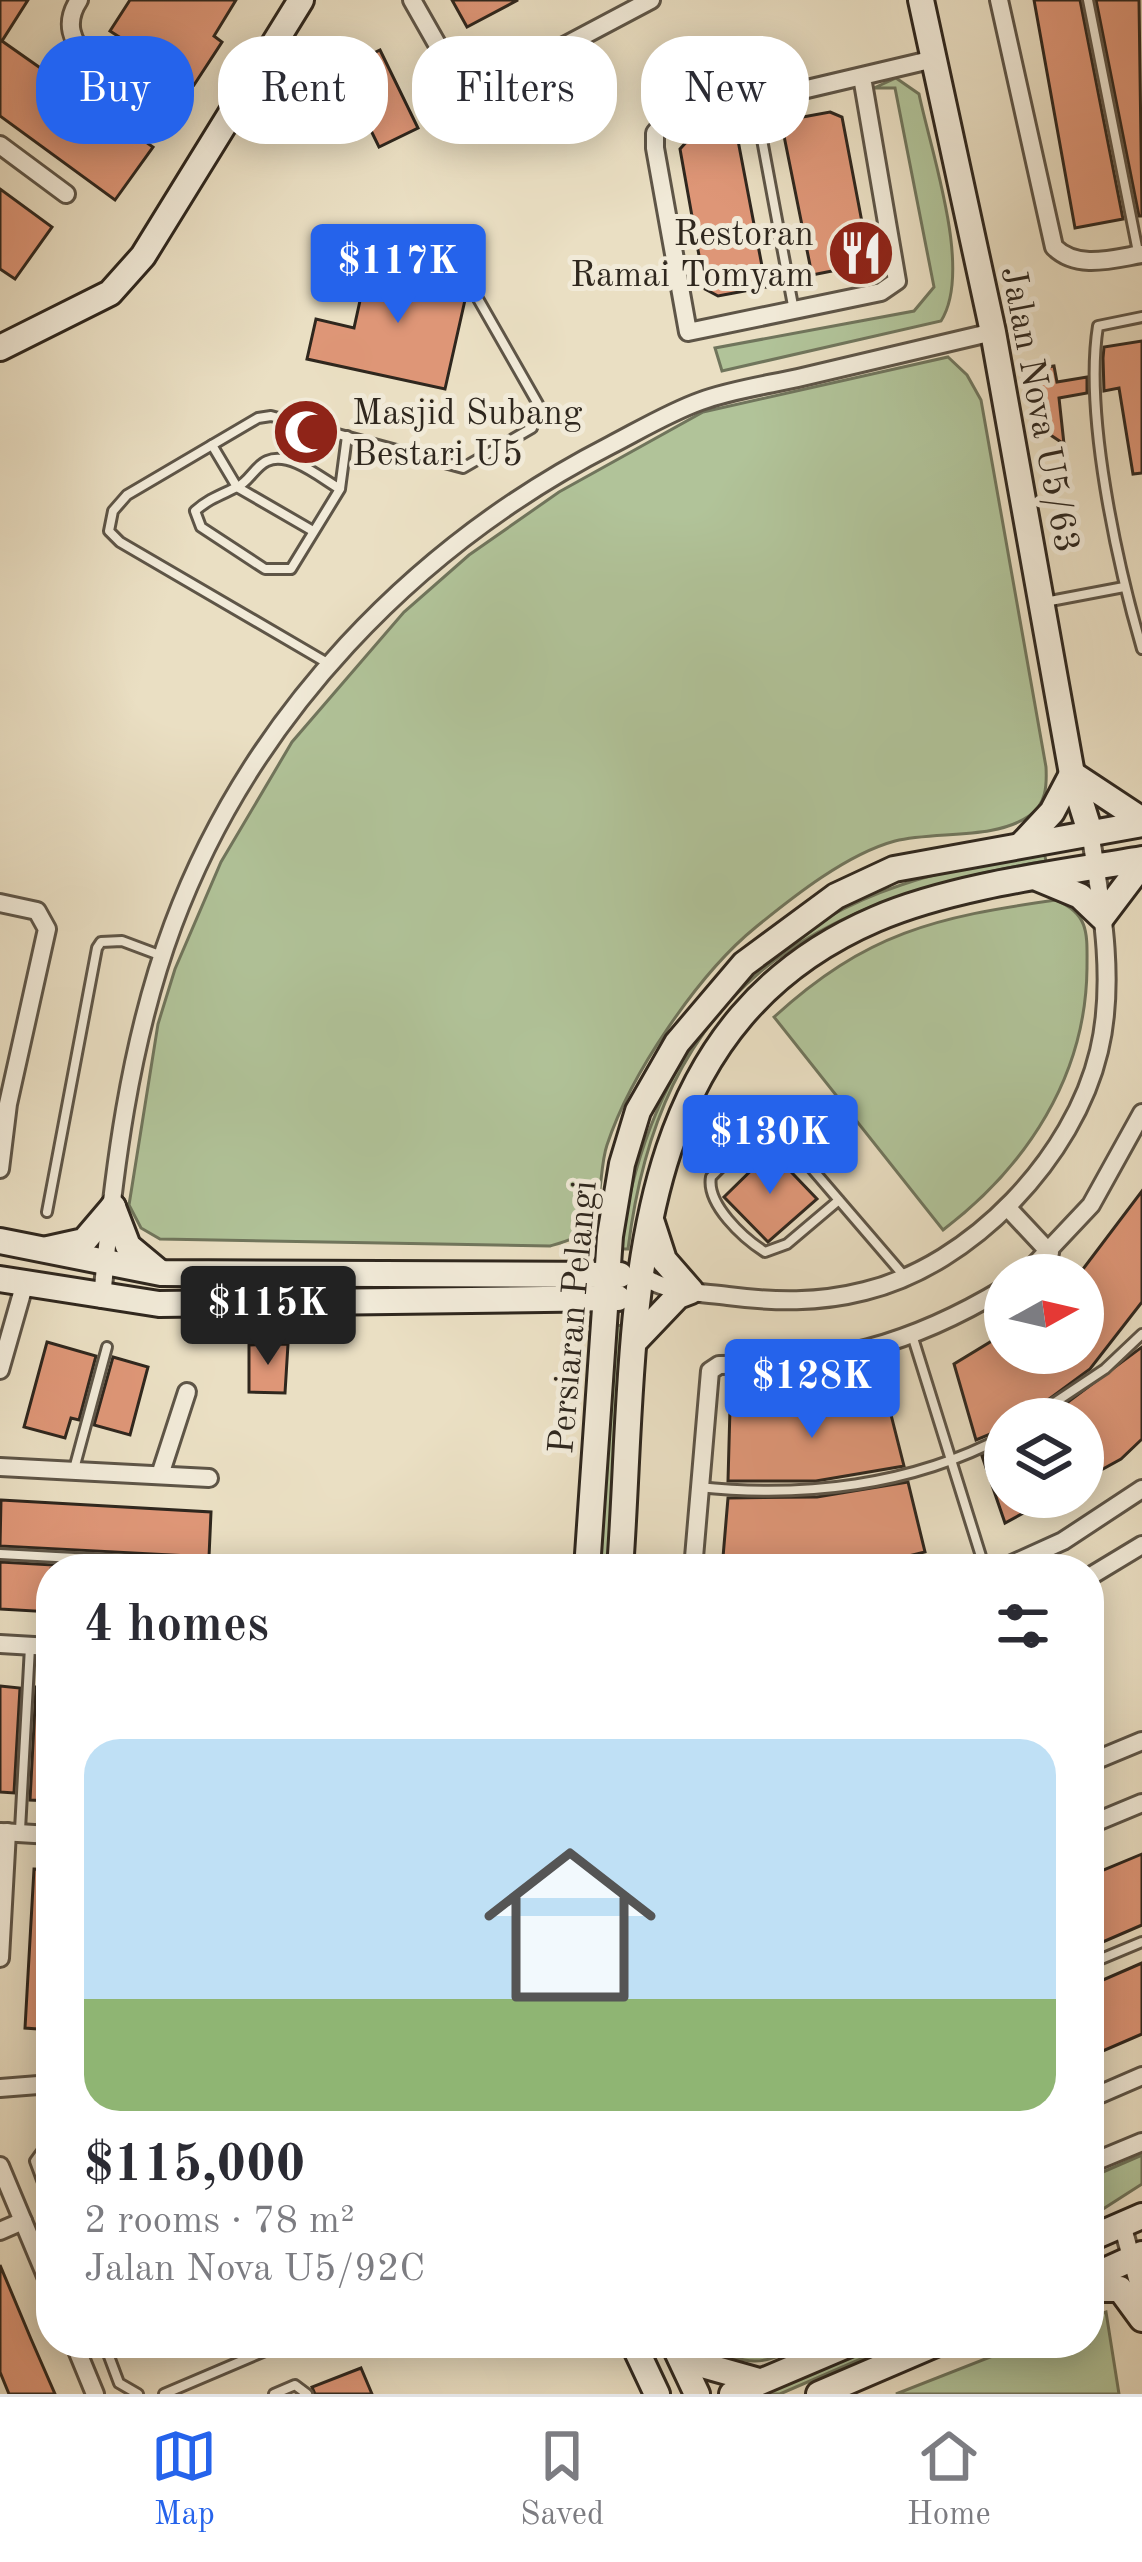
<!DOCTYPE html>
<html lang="en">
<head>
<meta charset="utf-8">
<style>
  :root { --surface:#fff; --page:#f2f2f3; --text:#2b2b33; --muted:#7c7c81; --line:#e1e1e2; --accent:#2563eb }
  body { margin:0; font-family:"Old Standard TT",serif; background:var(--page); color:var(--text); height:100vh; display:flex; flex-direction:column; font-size:45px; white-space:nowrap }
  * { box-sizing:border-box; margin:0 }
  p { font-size:39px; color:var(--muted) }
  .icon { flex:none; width:66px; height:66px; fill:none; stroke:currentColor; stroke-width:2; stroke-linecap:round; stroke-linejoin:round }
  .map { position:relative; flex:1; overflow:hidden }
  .panel { position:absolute; left:36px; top:1554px; width:1068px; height:804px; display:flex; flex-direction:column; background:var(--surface); border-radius:48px; box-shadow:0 6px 30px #0003 }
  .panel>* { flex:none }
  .banner { position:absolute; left:36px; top:36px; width:1071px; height:108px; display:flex; gap:24px }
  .needle { width:78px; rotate:82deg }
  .controls { position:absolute; left:984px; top:1254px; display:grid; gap:24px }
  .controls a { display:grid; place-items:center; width:120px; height:120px; border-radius:50%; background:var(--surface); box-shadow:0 6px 30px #0003; font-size:60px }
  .price { position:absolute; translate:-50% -102px; padding:0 27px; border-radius:12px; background:var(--accent); color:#fff; font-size:39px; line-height:78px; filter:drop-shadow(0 3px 6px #0008) }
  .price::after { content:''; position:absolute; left:50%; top:72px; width:36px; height:27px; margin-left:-18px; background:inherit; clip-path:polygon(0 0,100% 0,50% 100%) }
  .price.on { background:#222; color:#fff }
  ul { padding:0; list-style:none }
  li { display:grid; align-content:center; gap:24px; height:636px; padding:0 48px }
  li span { display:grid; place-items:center; height:372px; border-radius:36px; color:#555 }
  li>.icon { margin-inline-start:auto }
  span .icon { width:216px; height:216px; fill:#fffc; stroke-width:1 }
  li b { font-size:51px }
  h2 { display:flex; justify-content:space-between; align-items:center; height:144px; padding:0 48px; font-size:51px }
  .pill { padding:0 42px; border-radius:48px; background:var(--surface); box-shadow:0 6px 30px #0003; font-size:42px; line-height:108px }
  .pill.on { background:var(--accent); color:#fff }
  .tabs { display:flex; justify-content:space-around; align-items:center; height:168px; border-top:3px solid var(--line); background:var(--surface); font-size:33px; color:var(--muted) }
  .tabs a { display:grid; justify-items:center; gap:6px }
  .tabs .on { color:var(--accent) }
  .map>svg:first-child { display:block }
</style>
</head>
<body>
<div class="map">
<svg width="1142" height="2394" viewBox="0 0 1142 2394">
  <rect width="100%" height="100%" fill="#eadfc3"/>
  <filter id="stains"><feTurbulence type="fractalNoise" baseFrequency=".00167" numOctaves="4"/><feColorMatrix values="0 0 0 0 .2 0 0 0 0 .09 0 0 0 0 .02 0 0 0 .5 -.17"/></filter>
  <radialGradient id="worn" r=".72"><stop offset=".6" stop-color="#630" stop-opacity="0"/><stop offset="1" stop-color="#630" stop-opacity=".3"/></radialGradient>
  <g fill="#b1c399" stroke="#70755c" stroke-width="3">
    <path d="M896,78L919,94C931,152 973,271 941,321L722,371L715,348L914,311L934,287L895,88H874Z"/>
    <path d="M948,357L967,375L981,400L1046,767C1047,786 1046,805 1029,816C995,840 936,831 895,841C847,854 794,896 756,927C698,974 630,1075 607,1145C599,1168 603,1205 590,1225C581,1238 564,1242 550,1246L160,1239L141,1228L129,1205L158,1024L175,969L221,862L292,742L404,612L469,555L559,492L703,412Z"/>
    <path d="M1044,852L1046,861C805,901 660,991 628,1249H620C643,1080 733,941 901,885C948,869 996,862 1044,852Z"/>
    <path d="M1056,900C1090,914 1087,935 1087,968C1086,1076 1027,1166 943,1230L774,1017C866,933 935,917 1056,900Z"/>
    <polygon points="615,1325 624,1326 608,1569 600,1569"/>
    <polygon points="1142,2155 1142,2184 1089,2218 1089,2178"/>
    <polygon points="1106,2312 1119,2394 896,2394 1026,2343 1089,2343 1089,2318"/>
    <path d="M702,2343H811C759,2365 754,2369 702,2343Z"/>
    <polygon points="875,2343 898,2343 780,2394 761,2394"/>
  </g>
  <g fill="#de9677" stroke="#2f271e" stroke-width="3">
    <polygon points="0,0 28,0 2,41 153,147 115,200 0,116"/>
    <polygon points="130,0 236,0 214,36 222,42 194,85 110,31"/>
    <polygon points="452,0 518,0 467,27"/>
    <polygon points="1034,0 1080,0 1123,219 1075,228"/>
    <polygon points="1096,0 1139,0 1142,216 1139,216"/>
    <polygon points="380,50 418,128 379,147 341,69"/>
    <polygon points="830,112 842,117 869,259 862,265 812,275 781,121"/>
    <polygon points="736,130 766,287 718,296 705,289 680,149 690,138"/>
    <polygon points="0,189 52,227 15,279 0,269"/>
    <polygon points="391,254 452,268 446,296 465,300 445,389 307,359 316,319 354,328 365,278 385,282"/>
    <polygon points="1142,341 1142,473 1133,474 1119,388 1104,391 1103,358 1104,347"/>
    <polygon points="1054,366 1057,382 1087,377 1087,393 1059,398 1064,444 1043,430 1033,369"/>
    <polygon points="771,1151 817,1199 768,1242 724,1197"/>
    <polygon points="1142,1191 1142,1302 1090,1369 1022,1419 1005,1419 1005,1428 976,1440 954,1364 1005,1333 1005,1353 1083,1353 1083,1269"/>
    <polygon points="47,1342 96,1356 79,1420 71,1418 65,1438 24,1427"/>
    <polygon points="288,1344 285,1393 249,1392 249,1345"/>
    <polygon points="1142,1347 1142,1439 1121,1459 1083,1480 1083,1419 1045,1419"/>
    <polygon points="113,1357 148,1367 130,1435 94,1425"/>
    <polygon points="887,1399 904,1466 816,1481 728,1481 730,1408"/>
    <polygon points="1005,1445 1005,1497 1053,1497 1005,1523 982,1456"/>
    <polygon points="908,1482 925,1552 855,1569 722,1569 728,1498 817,1497"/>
    <polygon points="1,1500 211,1512 209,1557 0,1546"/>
    <polygon points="0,1562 125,1569 51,1569 51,1612 0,1609"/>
    <polygon points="0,1686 20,1688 14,1793 0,1792"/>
    <polygon points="36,1687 51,1688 51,1801 30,1800"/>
    <polygon points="1142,1854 1142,1925 1089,1948 1089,1876"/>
    <polygon points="34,1869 51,1870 51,2030 25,2028"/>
    <polygon points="1142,1963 1142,2034 1089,2057 1089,1986"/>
    <polygon points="0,2265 31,2339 55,2394 9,2394 0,2372"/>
    <polygon points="361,2368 372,2394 315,2394 312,2387"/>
  </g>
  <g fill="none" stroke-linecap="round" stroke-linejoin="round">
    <defs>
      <g id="lane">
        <polyline points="1088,0 1138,252"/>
        <polyline points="755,102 794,311"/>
        <path d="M1142,317L1098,326C1084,414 1117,563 1142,649"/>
        <polyline points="212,445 237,487 313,531"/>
        <path d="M340,489C321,478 290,451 267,461C255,466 249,482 237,487C221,495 210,498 195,511L201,527L265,569H291L340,489L347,436"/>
        <polyline points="1045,602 1124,587"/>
        <polyline points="329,664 120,542 109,531 113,511 127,495 258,418 271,416 463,468 532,428 538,404 469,283"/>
        <path d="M839,1200L787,1244L765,1252C743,1238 706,1204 711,1177L758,1130L777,1128L905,1277"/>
        <polyline points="47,1212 97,948 101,942 122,941 162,956"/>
        <polyline points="913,1338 985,1569"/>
        <polyline points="1030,1419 1105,1369 1142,1334"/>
        <polyline points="74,1469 107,1347"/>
        <path d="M698,1487C803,1498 911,1486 1005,1436"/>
        <polyline points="0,1554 223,1566"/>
        <polyline points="20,1830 30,1647"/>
        <polyline points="1089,1964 1142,1942"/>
        <polyline points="51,2139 35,2161 51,2204"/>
        <polyline points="104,2343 119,2383 138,2394"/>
        <polyline points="164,2394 284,2343"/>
        <polyline points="274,2394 295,2385 307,2394"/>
      </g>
      <g id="street">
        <path d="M79,0C43,54 136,89 173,112"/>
        <polyline points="412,0 458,81 483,89 651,0"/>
        <path d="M999,0L1054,247C1077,270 1112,259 1142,254"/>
        <polyline points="862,77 897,281 881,292 688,332 655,148 655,133 663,123 934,59"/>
        <polyline points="0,145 66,194"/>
        <polyline points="0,903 37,911 47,929 8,1104 0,1169"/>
        <polyline points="1007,1207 1050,1253"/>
        <path d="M641,1275C667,1293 696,1292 728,1296C775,1302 818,1303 865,1291C972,1265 1074,1157 1099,1051C1116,981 1101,901 1090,832"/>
        <polyline points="1025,1275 1091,1205 1142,1113"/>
        <path d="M102,1299C113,1174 129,1043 173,925C251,716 414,546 611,445C640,430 670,412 701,401C731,390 766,385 798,378C863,363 928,347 993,332"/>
        <polyline points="0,1370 24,1286"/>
        <polyline points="0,1467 209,1478"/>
        <polyline points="160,1475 187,1392"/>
        <path d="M693,1569L710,1371L719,1365C831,1365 909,1346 1005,1288"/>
        <polyline points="1001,1569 1063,1541 1142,1489"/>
        <polyline points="1089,1577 1142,1545"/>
        <polyline points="0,1644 51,1647"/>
        <polyline points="1089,1763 1142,1741"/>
        <polyline points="1089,1825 1142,1803"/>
        <polyline points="1,1832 51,1835"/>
        <polyline points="0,1958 7,1832"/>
        <polyline points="0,2088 51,2084"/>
        <polyline points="1089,2099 1142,2076"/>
        <polyline points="1089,2164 1142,2142"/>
        <polyline points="0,2166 51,2288"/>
        <polyline points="1122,2224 1142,2297"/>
        <polyline points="0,2231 23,2221"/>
        <polyline points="74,2343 95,2394"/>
      </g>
      <g id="secondary">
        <polyline points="921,0 993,332 1072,774 1090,832"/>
        <polyline points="0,348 110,293 143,256 301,0"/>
        <polyline points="1074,775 1142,820"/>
        <polyline points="1023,843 1052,812 1072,774"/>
        <polyline points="1039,879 1080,896 1102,917 1142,864"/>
        <polyline points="113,1207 128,1246 158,1271"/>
        <polyline points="0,1241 161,1273 620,1275"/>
        <polyline points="48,1249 84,1241 113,1207"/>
        <polyline points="0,1279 159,1304 618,1298"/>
        <polyline points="637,1339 678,1296 691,1291 664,1260 652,1223"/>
        <polyline points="587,1569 610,1236 622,1164 638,1111 677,1043 744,964 836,896 894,869 1142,824"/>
        <path d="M620,1569C638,1328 611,1033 876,919C952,886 1060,873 1142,859"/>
        <polyline points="1089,2239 1142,2216"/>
        <polyline points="1089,2278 1142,2254"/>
        <polyline points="1089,2289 1120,2289 1142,2319"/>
        <polyline points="633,2343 657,2394"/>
        <polyline points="673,2343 697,2394"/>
        <polyline points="681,2359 759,2381"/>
        <polyline points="732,2394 852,2343"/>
        <polyline points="819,2394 938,2343"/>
      </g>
    </defs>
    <use href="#lane" stroke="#5e5547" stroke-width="14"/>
    <use href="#street" stroke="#5e5547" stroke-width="22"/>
    <use href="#secondary" stroke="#2f271e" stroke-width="30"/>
    <use href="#lane" stroke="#f1ead8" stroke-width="8"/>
    <use href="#street" stroke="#f1ead8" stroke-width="16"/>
    <use href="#secondary" stroke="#f1ead8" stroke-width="24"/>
  </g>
  <defs>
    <symbol id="restaurant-disc" viewBox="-11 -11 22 22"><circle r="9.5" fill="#8f2418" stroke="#f1ead8"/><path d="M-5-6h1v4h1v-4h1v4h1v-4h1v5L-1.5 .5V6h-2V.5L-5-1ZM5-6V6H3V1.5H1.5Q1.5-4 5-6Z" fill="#fff"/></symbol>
    <symbol id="mosque-disc" viewBox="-11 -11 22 22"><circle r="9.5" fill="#8f2418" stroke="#f1ead8"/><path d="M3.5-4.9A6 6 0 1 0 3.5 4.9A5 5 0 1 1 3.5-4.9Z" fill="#fff"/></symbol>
  </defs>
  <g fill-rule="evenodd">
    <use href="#restaurant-disc" x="823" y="215" width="76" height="76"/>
    <use href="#mosque-disc" x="268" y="394" width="76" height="76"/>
  </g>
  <g text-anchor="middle" stroke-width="10" stroke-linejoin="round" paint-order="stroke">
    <g font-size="36" fill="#2f271e" stroke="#f1ead8" text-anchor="end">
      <text x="814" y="245">Restoran<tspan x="814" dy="41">Ramai Tomyam</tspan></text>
      <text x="352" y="424" text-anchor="start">Masjid Subang<tspan x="352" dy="41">Bestari U5</tspan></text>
    </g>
    <g font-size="36" fill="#2f271e" stroke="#f1ead8">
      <text transform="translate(1042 409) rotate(79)" y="13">Jalan Nova U5/63</text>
      <text transform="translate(571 1317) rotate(-85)" y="13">Persiaran Pelangi</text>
    </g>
  </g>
  <rect width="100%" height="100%" filter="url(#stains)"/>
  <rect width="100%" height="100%" fill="url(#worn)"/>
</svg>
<div class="controls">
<a><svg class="needle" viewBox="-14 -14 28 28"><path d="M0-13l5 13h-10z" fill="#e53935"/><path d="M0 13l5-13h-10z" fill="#7c7c81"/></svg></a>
<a><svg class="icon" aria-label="layers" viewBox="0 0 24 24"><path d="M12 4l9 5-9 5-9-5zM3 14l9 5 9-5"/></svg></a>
</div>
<b class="price" style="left:398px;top:326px">$117K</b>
<b class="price" style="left:770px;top:1197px">$130K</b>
<b class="price on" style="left:268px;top:1368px">$115K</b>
<b class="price" style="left:812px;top:1441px">$128K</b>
<div class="banner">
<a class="pill on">Buy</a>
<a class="pill">Rent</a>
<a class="pill">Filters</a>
<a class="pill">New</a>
</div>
<section class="panel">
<h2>4 homes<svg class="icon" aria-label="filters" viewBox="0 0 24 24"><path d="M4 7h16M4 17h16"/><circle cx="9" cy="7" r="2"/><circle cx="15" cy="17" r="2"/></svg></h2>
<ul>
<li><span style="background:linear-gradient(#bfe0f5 70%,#8fb573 0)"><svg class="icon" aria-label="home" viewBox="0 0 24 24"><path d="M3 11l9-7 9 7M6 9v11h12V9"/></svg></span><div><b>$115,000</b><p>2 rooms · 78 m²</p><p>Jalan Nova U5/92C</p></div></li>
</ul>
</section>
</div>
<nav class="tabs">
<a class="on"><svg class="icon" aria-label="map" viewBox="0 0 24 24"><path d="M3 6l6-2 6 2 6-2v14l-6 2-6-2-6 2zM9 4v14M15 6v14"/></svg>Map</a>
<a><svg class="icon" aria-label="saved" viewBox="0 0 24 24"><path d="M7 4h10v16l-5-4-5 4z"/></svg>Saved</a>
<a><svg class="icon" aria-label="home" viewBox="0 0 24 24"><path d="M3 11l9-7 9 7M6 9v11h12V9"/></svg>Home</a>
</nav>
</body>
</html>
